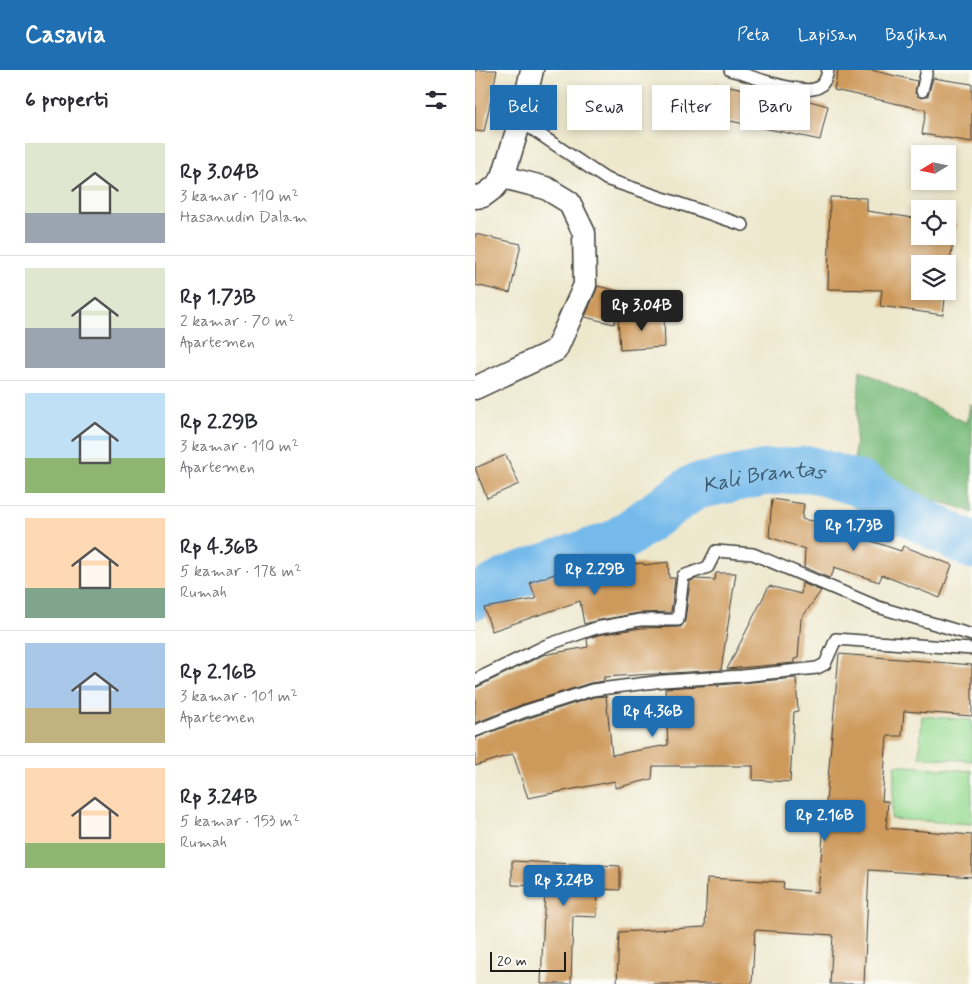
<!DOCTYPE html>
<html lang="id">
<head>
<meta charset="utf-8">
<style>
  :root { --surface:#fff; --page:#f2f2f3; --text:#2b2b33; --muted:#7c7c81; --line:#e1e1e2; --accent:#1f6fb2 }
  body { margin:0; font-family:Mynerve,sans-serif; background:var(--page); color:var(--text); height:100vh; display:flex; flex-direction:column; font-size:19px; white-space:nowrap }
  * { box-sizing:border-box; margin:0 }
  p { font-size:16px; color:var(--muted) }
  .icon { flex:none; width:28px; height:28px; fill:none; stroke:currentColor; stroke-width:2; stroke-linecap:round; stroke-linejoin:round }
  .map { position:relative; flex:1; overflow:hidden }
  .details { display:flex; flex-direction:column; background:var(--surface); width:475px }
  .details>* { flex:none }
  .guide { position:absolute; left:15px; top:15px; width:406px; height:45px; display:flex; gap:10px }
  .needle { width:32px; rotate:260deg }
  .buttons { position:absolute; left:436px; top:75px; display:grid; gap:10px }
  .buttons a { display:grid; place-items:center; width:45px; height:45px; border-radius:0px; background:var(--surface); box-shadow:0 2px 8px #0003; font-size:25px }
  .scale { position:absolute; left:15px; bottom:12px; width:76px; box-sizing:border-box; padding-left:5px; border:2px solid #1c1c1c; border-top:0; font-size:14px; line-height:18px; white-space:nowrap; color:#1c1c1c; -webkit-text-stroke:4px #fdfcf7; paint-order:stroke }
  .price { position:absolute; translate:-50% -42px; padding:0 11px; border-radius:5px; background:var(--accent); color:#fff; font-size:16px; line-height:32px; filter:drop-shadow(0 1px 2px #0008) }
  .price::after { content:''; position:absolute; left:50%; top:30px; width:15px; height:11px; margin-left:-8px; background:inherit; clip-path:polygon(0 0,100% 0,50% 100%) }
  .price.current { background:#222; color:#fff }
  ul { padding:0; list-style:none }
  li { display:flex; align-items:center; gap:15px; height:125px; padding:0 25px }
  li+li { border-top:1px solid var(--line) }
  li span { display:grid; place-items:center; flex:none; width:140px; height:100px; border-radius:0px; color:#555 }
  li>.icon { margin-inline-start:auto }
  span .icon { width:60px; height:60px; fill:#fffc; stroke-width:1 }
  li b { font-size:21px }
  h2 { display:flex; justify-content:space-between; align-items:center; height:60px; padding:0 25px; font-size:21px }
  .chip { padding:0 18px; border-radius:0px; background:var(--surface); box-shadow:0 2px 8px #0003; font-size:18px; line-height:45px }
  .chip.current { background:var(--accent); color:#fff }
  header { display:flex; align-items:center; gap:30px; box-sizing:border-box; height:70px; padding:0 25px; background:var(--accent); color:#fff }
  header strong { font-size:24px }
  nav { display:flex; gap:28px; margin-inline-start:auto; font-size:18px }
  main { display:flex; flex:1; min-height:0 }
  .map>svg:first-child { display:block }
</style>
</head>
<body>
<header>
<strong>Casavia</strong>
<nav><a>Peta</a><a>Lapisan</a><a>Bagikan</a></nav>
</header>
<main>
<section class="details">
<h2>6 properti<svg class="icon" aria-label="filters" viewBox="0 0 24 24"><path d="M4 7h16M4 17h16"/><circle cx="9" cy="7" r="2"/><circle cx="15" cy="17" r="2"/></svg></h2>
<ul>
<li><span style="background:linear-gradient(#dfe7d0 70%,#9aa5b1 0)"><svg class="icon" aria-label="home" viewBox="0 0 24 24"><path d="M3 11l9-7 9 7M6 9v11h12V9"/></svg></span><div><b>Rp 3.04B</b><p>3 kamar · 110 m²</p><p>Hasanudin Dalam</p></div></li>
<li><span style="background:linear-gradient(#dfe7d0 60%,#9aa5b1 0)"><svg class="icon" aria-label="home" viewBox="0 0 24 24"><path d="M3 11l9-7 9 7M6 9v11h12V9"/></svg></span><div><b>Rp 1.73B</b><p>2 kamar · 70 m²</p><p>Apartemen</p></div></li>
<li><span style="background:linear-gradient(#bfe0f5 65%,#8fb573 0)"><svg class="icon" aria-label="home" viewBox="0 0 24 24"><path d="M3 11l9-7 9 7M6 9v11h12V9"/></svg></span><div><b>Rp 2.29B</b><p>3 kamar · 110 m²</p><p>Apartemen</p></div></li>
<li><span style="background:linear-gradient(#ffd9b3 70%,#7fa58c 0)"><svg class="icon" aria-label="home" viewBox="0 0 24 24"><path d="M3 11l9-7 9 7M6 9v11h12V9"/></svg></span><div><b>Rp 4.36B</b><p>5 kamar · 178 m²</p><p>Rumah</p></div></li>
<li><span style="background:linear-gradient(#a9c7e8 65%,#c2b280 0)"><svg class="icon" aria-label="home" viewBox="0 0 24 24"><path d="M3 11l9-7 9 7M6 9v11h12V9"/></svg></span><div><b>Rp 2.16B</b><p>3 kamar · 101 m²</p><p>Apartemen</p></div></li>
<li><span style="background:linear-gradient(#ffd9b3 75%,#8fb573 0)"><svg class="icon" aria-label="home" viewBox="0 0 24 24"><path d="M3 11l9-7 9 7M6 9v11h12V9"/></svg></span><div><b>Rp 3.24B</b><p>5 kamar · 153 m²</p><p>Rumah</p></div></li>
</ul>
</section>
<div class="map">
<svg width="497" height="914" viewBox="0 0 497 914">
  <rect width="100%" height="100%" fill="#fdfcf7"/>
  <filter id="ink" filterUnits="userSpaceOnUse"><feTurbulence type="fractalNoise" baseFrequency=".02" numOctaves="2"/><feDisplacementMap in="SourceGraphic" scale="10" xChannelSelector="R" yChannelSelector="G"/><feConvolveMatrix kernelMatrix="1 2 1 2 8 2 1 2 1" color-interpolation-filters="sRGB"/></filter>
  <filter id="wash" filterUnits="userSpaceOnUse"><feTurbulence type="fractalNoise" baseFrequency=".0096" numOctaves="4" result="noise"/><feDisplacementMap in="SourceGraphic" scale="20" xChannelSelector="R" yChannelSelector="G"/><feGaussianBlur stdDeviation="1.12" result="paint"/><feColorMatrix in="noise" values="0 0 0 0 0 0 0 0 0 0 0 0 0 0 0 0 0 1.4 0 .05"/><feComposite in="paint" operator="in"/></filter>
  <g filter="url(#wash)">
    <rect width="100%" height="100%" fill="#ede7cc"/>
    <g fill="#97db93" stroke="#5a7c58">
      <polygon points="447,646 497,650 497,691 444,687"/>
      <polygon points="420,695 497,701 497,754 416,749"/>
    </g>
    <polygon fill="#79bb7d" stroke="#4a6c4c" points="385,300 492,353 495,334 497,335 497,443 484,437 435,424 379,396"/>
    <g fill="none" stroke-linecap="round" stroke-linejoin="round">
      <path stroke="#74baeb" stroke-width="46" id="s1" d="M0,527L38,507L140,473L219,417L289,403L335,399L385,414L429,441L497,476"/>
    </g>
    <g id="blocks">
      <g fill="#ce9a5b">
        <polygon points="0,0 22,0 9,62 0,61"/>
        <polygon points="363,0 396,0 442,11 440,23 446,28 453,26 458,8 497,14 497,72 447,64 451,40 359,20"/>
        <polygon points="239,13 315,28 316,26 353,36 345,70 232,46"/>
        <polygon points="355,127 392,128 392,141 445,149 445,166 472,166 472,153 481,154 472,211 472,194 445,194 445,221 471,221 468,245 405,236 407,220 353,219"/>
        <polygon points="0,164 46,174 35,223 0,215"/>
        <polygon points="123,216 147,222 139,254 110,247"/>
        <polygon points="189,245 190,277 145,280 143,247"/>
        <polygon points="31,385 44,414 12,428 0,398"/>
        <polygon points="297,429 329,434 327,449 364,456 363,460 426,481 428,476 477,495 465,528 407,505 404,512 359,497 358,503 354,508 329,497 330,479 294,467"/>
        <polygon points="193,492 194,508 200,508 196,542 164,543 120,551 109,554 105,531 17,561 9,538 61,529 55,512 86,502 90,512 147,502 146,495 168,493 169,495"/>
        <polygon points="241,503 261,503 246,600 129,607 129,611 115,613 46,635 0,653 0,618 68,585 113,577 112,569 123,565 166,558 206,557 210,551 215,511 221,509 240,510"/>
        <polygon points="327,513 346,521 326,549 323,588 319,589 319,593 252,599 294,516 326,524"/>
        <polygon points="364,584 497,595 497,646 429,641 427,666 412,666 407,731 413,731 411,758 497,765 497,807 394,800 389,914 355,914 358,865 280,860 277,914 142,914 144,862 230,857 232,808 309,812 308,819 343,822"/>
        <polygon points="321,608 323,641 319,642 315,712 278,710 278,696 178,696 177,709 140,718 140,711 53,728 38,684 0,696 0,668 51,649 119,627 131,626 137,685 193,675 190,618 243,615 243,617 244,615"/>
        <polygon points="37,791 145,796 145,820 123,819 122,847 98,846 96,914 66,914 70,816 37,815"/>
      </g>
    </g>
  </g>
  <g filter="url(#ink)">
    <use href="#blocks" fill-opacity="0" stroke="#3b3a36" stroke-width="1"/>
    <g fill="none" stroke-linecap="round" stroke-linejoin="round">
      <defs>
        <g id="service">
          <path d="M255,0C273,5 329,27 344,17C350,13 352,7 353,0"/>
          <polyline points="447,21 452,0"/>
          <polyline points="45,51 131,109 268,155"/>
          <polyline points="0,610 72,575 121,558 165,550 203,550 208,506 233,497 241,481 278,484 403,537 497,565"/>
          <polyline points="0,661 48,642 117,620 188,611 267,606 342,598 350,594 361,569 497,579"/>
        </g>
        <g id="minor">
          <polyline points="0,127 8,126 20,117 28,107 45,51 57,0"/>
          <polyline points="0,318 81,280 110,215 109,163 94,132 71,118 28,107"/>
        </g>
      </defs>
      <use href="#service" stroke="#3b3a36" stroke-width="14"/>
      <use href="#minor" stroke="#3b3a36" stroke-width="25"/>
      <use href="#service" stroke="#fff" stroke-width="11"/>
      <use href="#minor" stroke="#fff" stroke-width="22"/>
    </g>
  </g>
  <g text-anchor="middle" stroke-width="4" stroke-linejoin="round" paint-order="stroke">
    <g font-size="21" font-style="italic" fill="#3f5b6f" stroke="#fdfcf7">
      <text dy="7" stroke="none"><textPath href="#s1" startOffset="318">Kali Brantas</textPath></text>
    </g>
  </g>
</svg>
<div class="buttons">
<a><svg class="needle" viewBox="-14 -14 28 28"><path d="M0-13l5 13h-10z" fill="#e53935"/><path d="M0 13l5-13h-10z" fill="#7c7c81"/></svg></a>
<a><svg class="icon" aria-label="locate" viewBox="0 0 24 24"><circle cx="12" cy="12" r="6"/><path d="M12 2v4M12 18v4M2 12h4M18 12h4"/></svg></a>
<a><svg class="icon" aria-label="layers" viewBox="0 0 24 24"><path d="M12 4l9 5-9 5-9-5zM3 14l9 5 9-5"/></svg></a>
</div>
<div class="scale">20 m</div>
<b class="price current" style="left:167px;top:262px">Rp 3.04B</b>
<b class="price" style="left:379px;top:482px">Rp 1.73B</b>
<b class="price" style="left:120px;top:526px">Rp 2.29B</b>
<b class="price" style="left:178px;top:668px">Rp 4.36B</b>
<b class="price" style="left:350px;top:772px">Rp 2.16B</b>
<b class="price" style="left:89px;top:837px">Rp 3.24B</b>
<div class="guide">
<a class="chip current">Beli</a>
<a class="chip">Sewa</a>
<a class="chip">Filter</a>
<a class="chip">Baru</a>
</div>
</div>
</main>
</body>
</html>
